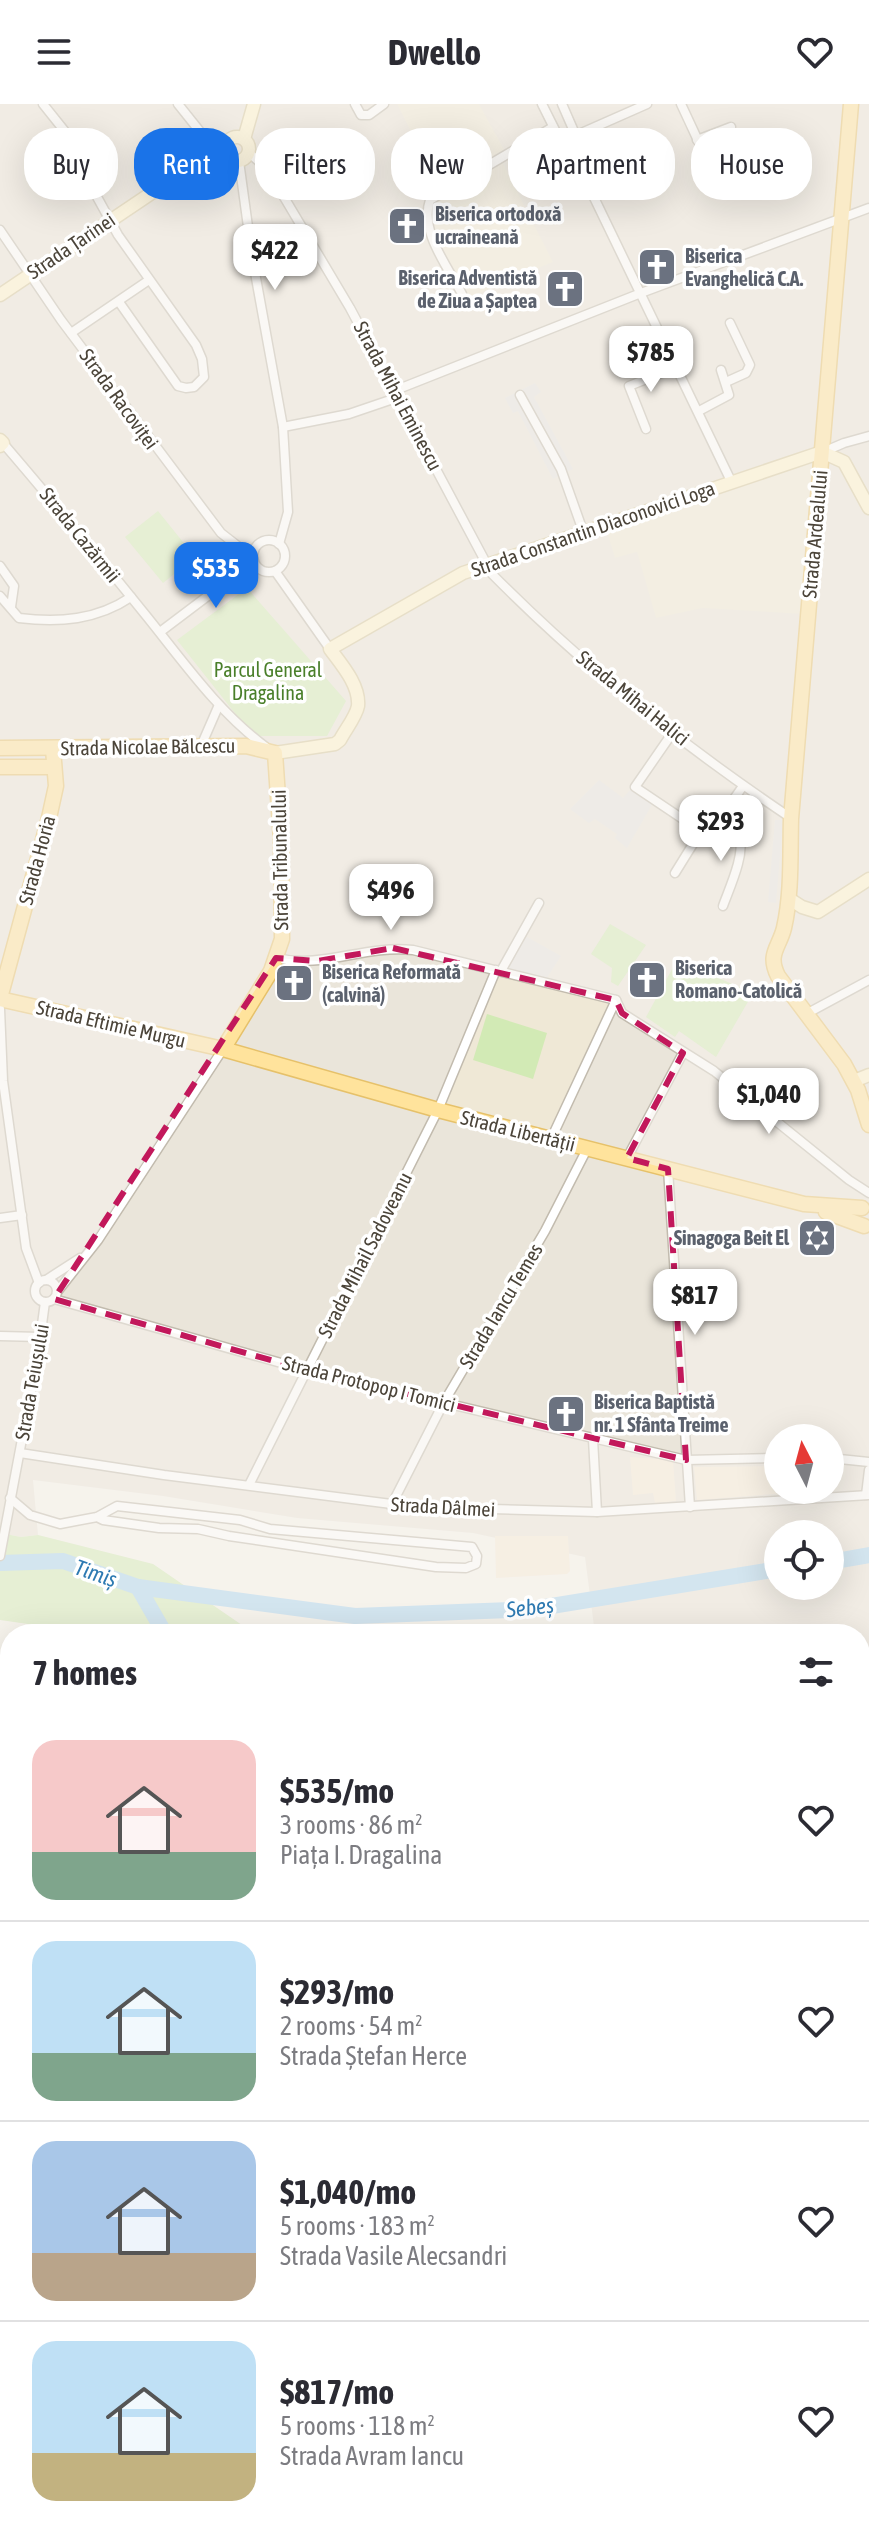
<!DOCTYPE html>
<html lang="en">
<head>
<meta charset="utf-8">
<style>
  :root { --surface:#fff; --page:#f2f2f3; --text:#2b2b33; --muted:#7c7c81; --line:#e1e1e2; --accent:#1a73e8 }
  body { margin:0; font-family:"Asap Condensed",sans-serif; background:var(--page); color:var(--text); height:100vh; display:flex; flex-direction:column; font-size:30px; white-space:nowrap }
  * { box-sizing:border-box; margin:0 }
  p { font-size:26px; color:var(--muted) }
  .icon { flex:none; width:44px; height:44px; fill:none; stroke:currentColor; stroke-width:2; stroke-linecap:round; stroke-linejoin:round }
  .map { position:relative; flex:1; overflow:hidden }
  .panel { position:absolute; left:0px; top:1520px; width:870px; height:912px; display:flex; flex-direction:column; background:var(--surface); border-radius:32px 32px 0 0; box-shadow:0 8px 32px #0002 }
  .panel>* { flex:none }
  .top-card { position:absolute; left:24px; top:24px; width:822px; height:72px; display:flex; gap:16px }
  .needle { width:52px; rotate:354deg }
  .buttons { position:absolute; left:764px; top:1320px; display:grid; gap:16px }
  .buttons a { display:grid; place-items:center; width:80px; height:80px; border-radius:50%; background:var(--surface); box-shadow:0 8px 32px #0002; font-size:40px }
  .price { position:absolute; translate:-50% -68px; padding:0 18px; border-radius:16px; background:#fff; color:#222; font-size:26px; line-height:52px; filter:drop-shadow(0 2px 4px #0008) }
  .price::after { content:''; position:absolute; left:50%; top:48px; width:24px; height:18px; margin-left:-12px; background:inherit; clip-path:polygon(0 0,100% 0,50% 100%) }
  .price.active { background:var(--accent); color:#fff }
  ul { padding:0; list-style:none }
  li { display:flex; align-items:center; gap:24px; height:200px; padding:0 32px }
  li+li { border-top:2px solid var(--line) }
  li span { display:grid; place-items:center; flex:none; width:224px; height:160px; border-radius:24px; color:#555 }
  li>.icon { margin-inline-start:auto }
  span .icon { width:96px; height:96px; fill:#fffc; stroke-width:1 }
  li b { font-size:34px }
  h2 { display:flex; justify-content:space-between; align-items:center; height:96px; padding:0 32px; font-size:34px }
  .chip { padding:0 28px; border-radius:32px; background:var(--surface); box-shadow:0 8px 32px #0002; font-size:28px; line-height:72px }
  .chip.active { background:var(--accent); color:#fff }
  header { display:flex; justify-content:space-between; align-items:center; height:104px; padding:0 32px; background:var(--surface); font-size:36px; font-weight:700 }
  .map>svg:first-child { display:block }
</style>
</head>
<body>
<header><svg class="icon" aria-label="menu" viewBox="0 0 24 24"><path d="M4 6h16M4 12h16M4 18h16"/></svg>Dwello<svg class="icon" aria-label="heart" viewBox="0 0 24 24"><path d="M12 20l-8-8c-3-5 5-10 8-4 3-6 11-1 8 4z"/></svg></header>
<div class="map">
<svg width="869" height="2432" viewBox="0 0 869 2432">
  <rect width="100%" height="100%" fill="#f6f3ec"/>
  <path fill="#eae5da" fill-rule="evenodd" d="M0,0H869V1635L860,1636V1530H595L585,1453L473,1429L297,1414L163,1392L33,1376L38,1431L21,1433L0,1429ZM778,1334H830V1386H778ZM778,1430H830V1482H778Z"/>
  <g fill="#f7ead8">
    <polygon points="630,1353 673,1356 676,1397 655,1399 653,1389 633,1391"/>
    <polygon points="778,1362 778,1386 823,1386 697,1396 694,1363"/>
    <polygon points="495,1432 568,1432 570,1467 567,1470 496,1474"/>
  </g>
  <g fill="#efe8d6">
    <polygon points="397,0 479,0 506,49 500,54 553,158 463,196 429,127 425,110 441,88"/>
    <polygon points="814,357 801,510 703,504 656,514 637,448 615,454 606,425"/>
    <polygon points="496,866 616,896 551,1036 438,1006"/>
  </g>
  <g fill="#d2eab5">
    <polygon points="158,407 195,453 163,479 125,433"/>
    <polygon points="247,484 346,597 327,632 253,632 177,536"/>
    <polygon points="610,820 646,841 618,882 611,878 612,864 591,850"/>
    <polygon points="677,856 753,889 716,953 679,927 675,933 646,913"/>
    <polygon points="487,910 547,929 533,975 473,956"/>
    <polygon points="0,1429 21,1433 38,1431 153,1460 255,1530 61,1530 56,1524 0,1516"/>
    <polygon points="860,1852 869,1859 869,2302 860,2272"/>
  </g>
  <g fill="#e5e3e0">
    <polygon points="535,279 541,288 534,293 573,365 553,375 518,307 513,309 505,294"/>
    <polygon points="599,676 623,694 632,684 654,697 627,744 615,734 617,730 595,715 589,719 570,705"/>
    <polygon points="775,716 783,716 776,799 768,798"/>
    <polygon points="525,832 561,852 546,875 506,864"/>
  </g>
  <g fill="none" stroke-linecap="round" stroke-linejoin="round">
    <g stroke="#a9d4f2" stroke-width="16">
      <polyline points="830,1458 869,1451"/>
      <polyline points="0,1459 63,1457 138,1483 355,1512 533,1505 778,1465"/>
      <polyline points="138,1483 165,1530"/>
      <polyline points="860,1914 869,1926"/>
    </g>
    <defs>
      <g id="street">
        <polyline points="43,0 71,35 80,62 118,131 196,241 202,255 204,273 194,283 186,284 178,282 119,198"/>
        <polyline points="178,0 218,50"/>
        <polyline points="355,0 361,11 369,11 384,0"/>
        <polyline points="542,0 561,38 573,50 731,377"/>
        <polyline points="562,0 576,32 573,50"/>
        <polyline points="681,0 722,88"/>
        <polyline points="697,36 731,23"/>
        <polyline points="561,38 647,0"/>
        <path d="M249,49L262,60L281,88L350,204L492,470C582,561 685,643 791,714"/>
        <polyline points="239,57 252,152 283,323 288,408 279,440"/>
        <polyline points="0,126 61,216 221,429 239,443 254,447"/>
        <path d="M462,190C448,163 419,127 430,96L553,23"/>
        <polyline points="71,229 149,176"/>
        <polyline points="726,278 746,269 750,261 730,219"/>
        <polyline points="396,286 641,189 869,104"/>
        <polyline points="520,291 561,365 583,427"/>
        <polyline points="699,307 729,291 721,266"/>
        <polyline points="283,323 349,310 399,293"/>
        <polyline points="646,325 629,282 677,263"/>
        <path d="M3,339C51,395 98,452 144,509C183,557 217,607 267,644"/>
        <polyline points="823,348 844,339 869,332"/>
        <circle cx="269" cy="452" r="16"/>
        <polyline points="0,462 14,482 11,503"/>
        <polyline points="275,467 330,545"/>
        <path d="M0,492L19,514C59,519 97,516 131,493"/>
        <polyline points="160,528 254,457"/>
        <polyline points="673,628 635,683 708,732 743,682"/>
        <polyline points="201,642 218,603"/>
        <path d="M720,714C728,719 735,723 739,732C746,749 729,785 723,802"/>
        <polyline points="675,769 701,727"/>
        <path d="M276,854C323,865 363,841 413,846L616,896L622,909L714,967L849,1076L869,1089"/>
        <polyline points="501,867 539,799"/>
        <polyline points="0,905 3,977 26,1144 39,1179"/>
        <polyline points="806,910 869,876"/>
        <polyline points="551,1035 616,896"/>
        <polyline points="627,1054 683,949"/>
        <polyline points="668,1065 690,1403"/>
        <polyline points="0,1114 22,1111"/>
        <polyline points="46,1176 80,1154"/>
        <circle cx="46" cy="1187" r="11"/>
        <polyline points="57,1188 98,1136 223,945"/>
        <polyline points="54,1195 306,1266 686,1356 778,1354"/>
        <polyline points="0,1232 41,1233"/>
        <polyline points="593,1335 597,1408"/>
        <polyline points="20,1349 164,1371 415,1403 597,1408 869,1391"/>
        <polyline points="830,1354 869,1358"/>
        <polyline points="249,1381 438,1006 496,866"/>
        <polyline points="866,1391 869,1366"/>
        <polyline points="10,1394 30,1411 60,1420 97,1413 117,1402 240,1416 270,1425 472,1443 477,1452 476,1460 466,1464 436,1463 229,1432 198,1425 159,1424 103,1416 97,1413"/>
        <polyline points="391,1402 444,1298 545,1127 587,1045"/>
        <polyline points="0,1452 38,1250 45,1198"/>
        <polyline points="860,1553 869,1551"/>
      </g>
      <g id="secondary">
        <circle cx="237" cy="45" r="12"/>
        <polyline points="244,35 254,0"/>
        <polyline points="0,191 156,86 226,47"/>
        <polyline points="0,336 3,339 0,342"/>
        <path d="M275,649L335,640L340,636C345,626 356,613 358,602C360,581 341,560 330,545L463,469L822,348L844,358L869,404"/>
        <polyline points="788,794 802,803 818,808 869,775"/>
        <polyline points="854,977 869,971"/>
      </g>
      <g id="primary">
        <path d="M851,0L791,715C790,750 792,789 784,824C779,844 767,850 778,872L844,960L858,986L869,1021"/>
        <polyline points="0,644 246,642 275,649 281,737 282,835 271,867 223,945"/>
        <polyline points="0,663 53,663"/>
        <polyline points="0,894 49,714 56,682 53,645"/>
        <polyline points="0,895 223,945 438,1006 804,1100 862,1104"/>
        <polyline points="826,1108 864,1122"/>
      </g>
    </defs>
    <use href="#street" stroke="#c2bbae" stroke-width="11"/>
    <use href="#secondary" stroke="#d6c79b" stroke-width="15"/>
    <use href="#primary" stroke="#e6c16a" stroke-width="17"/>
    <use href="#street" stroke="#fff" stroke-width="8"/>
    <use href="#secondary" stroke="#fff3cd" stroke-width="12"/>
    <use href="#primary" stroke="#ffe39c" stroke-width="14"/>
  </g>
  <path d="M0 0H869V2432H0ZM393,844L616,896L622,909L683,949L627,1054L668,1065L686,1356L306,1266L54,1195L276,854L318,857Z" fill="#f6f3ec" fill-opacity=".55" fill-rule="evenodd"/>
  <path fill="none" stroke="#c2185b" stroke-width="6" stroke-dasharray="16 10" stroke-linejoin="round" d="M393,844L616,896L622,909L683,949L627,1054L668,1065L686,1356L306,1266L54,1195L276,854L318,857Z"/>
  <defs>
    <symbol id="church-square" viewBox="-11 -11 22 22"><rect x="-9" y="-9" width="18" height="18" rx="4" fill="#6b7280" stroke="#fff"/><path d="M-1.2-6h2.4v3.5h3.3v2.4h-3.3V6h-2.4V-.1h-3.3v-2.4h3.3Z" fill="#fff"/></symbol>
    <symbol id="synagogue-square" viewBox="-11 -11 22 22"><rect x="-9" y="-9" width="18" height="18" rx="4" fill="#6b7280" stroke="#fff"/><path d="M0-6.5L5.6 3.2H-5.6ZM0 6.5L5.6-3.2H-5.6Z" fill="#fff"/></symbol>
  </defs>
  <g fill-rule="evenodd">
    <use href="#church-square" x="385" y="100" width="44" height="44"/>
    <use href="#church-square" x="635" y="141" width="44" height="44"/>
    <use href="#church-square" x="543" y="163" width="44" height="44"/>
    <use href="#church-square" x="625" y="854" width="44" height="44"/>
    <use href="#church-square" x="272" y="857" width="44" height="44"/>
    <use href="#synagogue-square" x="795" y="1112" width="44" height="44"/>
    <use href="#church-square" x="544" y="1288" width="44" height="44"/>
  </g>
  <g text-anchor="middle" stroke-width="7" stroke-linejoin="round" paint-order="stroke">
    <g font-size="20" font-weight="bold" fill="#5b616d" stroke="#fff" text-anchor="start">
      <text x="435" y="117">Biserica ortodoxă<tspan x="435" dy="23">ucraineană</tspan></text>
      <text x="685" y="159">Biserica<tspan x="685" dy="23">Evanghelică C.A.</tspan></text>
      <text x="537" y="181" text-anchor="end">Biserica Adventistă<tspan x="537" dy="23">de Ziua a Șaptea</tspan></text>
      <text x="675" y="871">Biserica<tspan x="675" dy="23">Romano-Catolică</tspan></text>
      <text x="322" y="875">Biserica Reformată<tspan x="322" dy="23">(calvină)</tspan></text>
      <text x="789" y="1141" text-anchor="end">Sinagoga Beit El</text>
      <text x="594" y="1305">Biserica Baptistă<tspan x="594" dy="23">nr. 1 Sfânta Treime</tspan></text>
    </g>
    <g font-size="20" fill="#4b4439" stroke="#fff">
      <text transform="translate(71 142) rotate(-34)" y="7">Strada Țarinei</text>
      <text transform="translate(398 292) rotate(62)" y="7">Strada Mihai Eminescu</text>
      <text transform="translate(119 295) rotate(54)" y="7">Strada Racoviței</text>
      <text transform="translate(593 425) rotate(-19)" y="7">Strada Constantin Diaconovici Loga</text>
      <text transform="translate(815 430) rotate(-85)" y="7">Strada Ardealului</text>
      <text transform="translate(80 431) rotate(51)" y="7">Strada Cazărmii</text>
      <text transform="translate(633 594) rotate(39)" y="7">Strada Mihai Halici</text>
      <text transform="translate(148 643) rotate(-1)" y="7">Strada Nicolae Bălcescu</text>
      <text transform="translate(37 756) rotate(-75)" y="7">Strada Horia</text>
      <text transform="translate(280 756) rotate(-91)" y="7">Strada Tribunalului</text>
      <text transform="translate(111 920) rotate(13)" y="7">Strada Eftimie Murgu</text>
      <text transform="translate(518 1027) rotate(14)" y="7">Strada Libertății</text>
      <text transform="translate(365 1151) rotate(-63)" y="7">Strada Mihail Sadoveanu</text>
      <text transform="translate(501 1202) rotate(-59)" y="7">Strada Iancu Temes</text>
      <text transform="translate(32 1278) rotate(-80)" y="7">Strada Teiușului</text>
      <text transform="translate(369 1280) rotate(14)" y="7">Strada Protopop I Tomici</text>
      <text transform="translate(443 1403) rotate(3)" y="7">Strada Dâlmei</text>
    </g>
    <g font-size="20" fill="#4a7f2a" stroke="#fff">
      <text x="268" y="573">Parcul General<tspan x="268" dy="23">Dragalina</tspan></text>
    </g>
    <g font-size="22" font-style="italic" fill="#2e7ab2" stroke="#fff">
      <text transform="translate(96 1469) rotate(19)" y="8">Timiș</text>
      <text transform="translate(530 1503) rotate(-6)" y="8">Sebeș</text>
    </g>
  </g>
</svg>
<div class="buttons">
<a><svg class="needle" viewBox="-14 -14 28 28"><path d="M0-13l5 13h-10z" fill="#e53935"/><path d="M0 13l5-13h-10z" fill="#7c7c81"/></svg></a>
<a><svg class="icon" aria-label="locate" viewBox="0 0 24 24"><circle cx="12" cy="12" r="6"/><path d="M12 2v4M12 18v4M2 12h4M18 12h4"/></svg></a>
</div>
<b class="price" style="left:275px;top:188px">$422</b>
<b class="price" style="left:651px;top:290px">$785</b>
<b class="price active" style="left:216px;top:506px">$535</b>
<b class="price" style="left:721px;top:759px">$293</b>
<b class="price" style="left:391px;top:828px">$496</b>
<b class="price" style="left:769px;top:1032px">$1,040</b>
<b class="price" style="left:695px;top:1233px">$817</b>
<div class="top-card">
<a class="chip">Buy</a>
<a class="chip active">Rent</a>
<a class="chip">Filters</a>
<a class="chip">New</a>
<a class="chip">Apartment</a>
<a class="chip">House</a>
</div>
<section class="panel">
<h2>7 homes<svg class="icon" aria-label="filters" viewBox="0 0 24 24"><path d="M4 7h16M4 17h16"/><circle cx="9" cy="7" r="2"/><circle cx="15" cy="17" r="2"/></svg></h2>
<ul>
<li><span style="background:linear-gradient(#f6c9c9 70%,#7fa58c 0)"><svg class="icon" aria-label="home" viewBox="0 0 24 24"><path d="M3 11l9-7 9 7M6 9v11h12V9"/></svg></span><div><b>$535/mo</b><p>3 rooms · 86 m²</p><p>Piața I. Dragalina</p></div><svg class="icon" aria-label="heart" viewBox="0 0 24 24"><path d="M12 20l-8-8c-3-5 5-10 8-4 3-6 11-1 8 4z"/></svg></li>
<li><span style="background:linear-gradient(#bfe0f5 70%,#7fa58c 0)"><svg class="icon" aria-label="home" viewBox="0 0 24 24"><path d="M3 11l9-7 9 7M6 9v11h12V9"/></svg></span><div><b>$293/mo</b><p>2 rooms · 54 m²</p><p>Strada Ștefan Herce</p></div><svg class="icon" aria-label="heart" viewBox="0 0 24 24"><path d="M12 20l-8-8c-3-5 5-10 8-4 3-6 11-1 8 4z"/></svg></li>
<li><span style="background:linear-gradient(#a9c7e8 70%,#b9a48a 0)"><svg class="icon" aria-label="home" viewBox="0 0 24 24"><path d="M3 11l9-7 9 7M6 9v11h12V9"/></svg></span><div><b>$1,040/mo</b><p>5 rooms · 183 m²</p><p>Strada Vasile Alecsandri</p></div><svg class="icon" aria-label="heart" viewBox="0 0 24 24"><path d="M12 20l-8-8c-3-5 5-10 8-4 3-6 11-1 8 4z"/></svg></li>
<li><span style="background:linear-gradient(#bfe0f5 70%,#c2b280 0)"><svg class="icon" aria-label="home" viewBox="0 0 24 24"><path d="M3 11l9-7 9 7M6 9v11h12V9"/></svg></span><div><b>$817/mo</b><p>5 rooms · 118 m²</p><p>Strada Avram Iancu</p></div><svg class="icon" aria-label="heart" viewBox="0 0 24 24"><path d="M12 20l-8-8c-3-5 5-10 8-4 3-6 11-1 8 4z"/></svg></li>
</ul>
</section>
</div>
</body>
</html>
